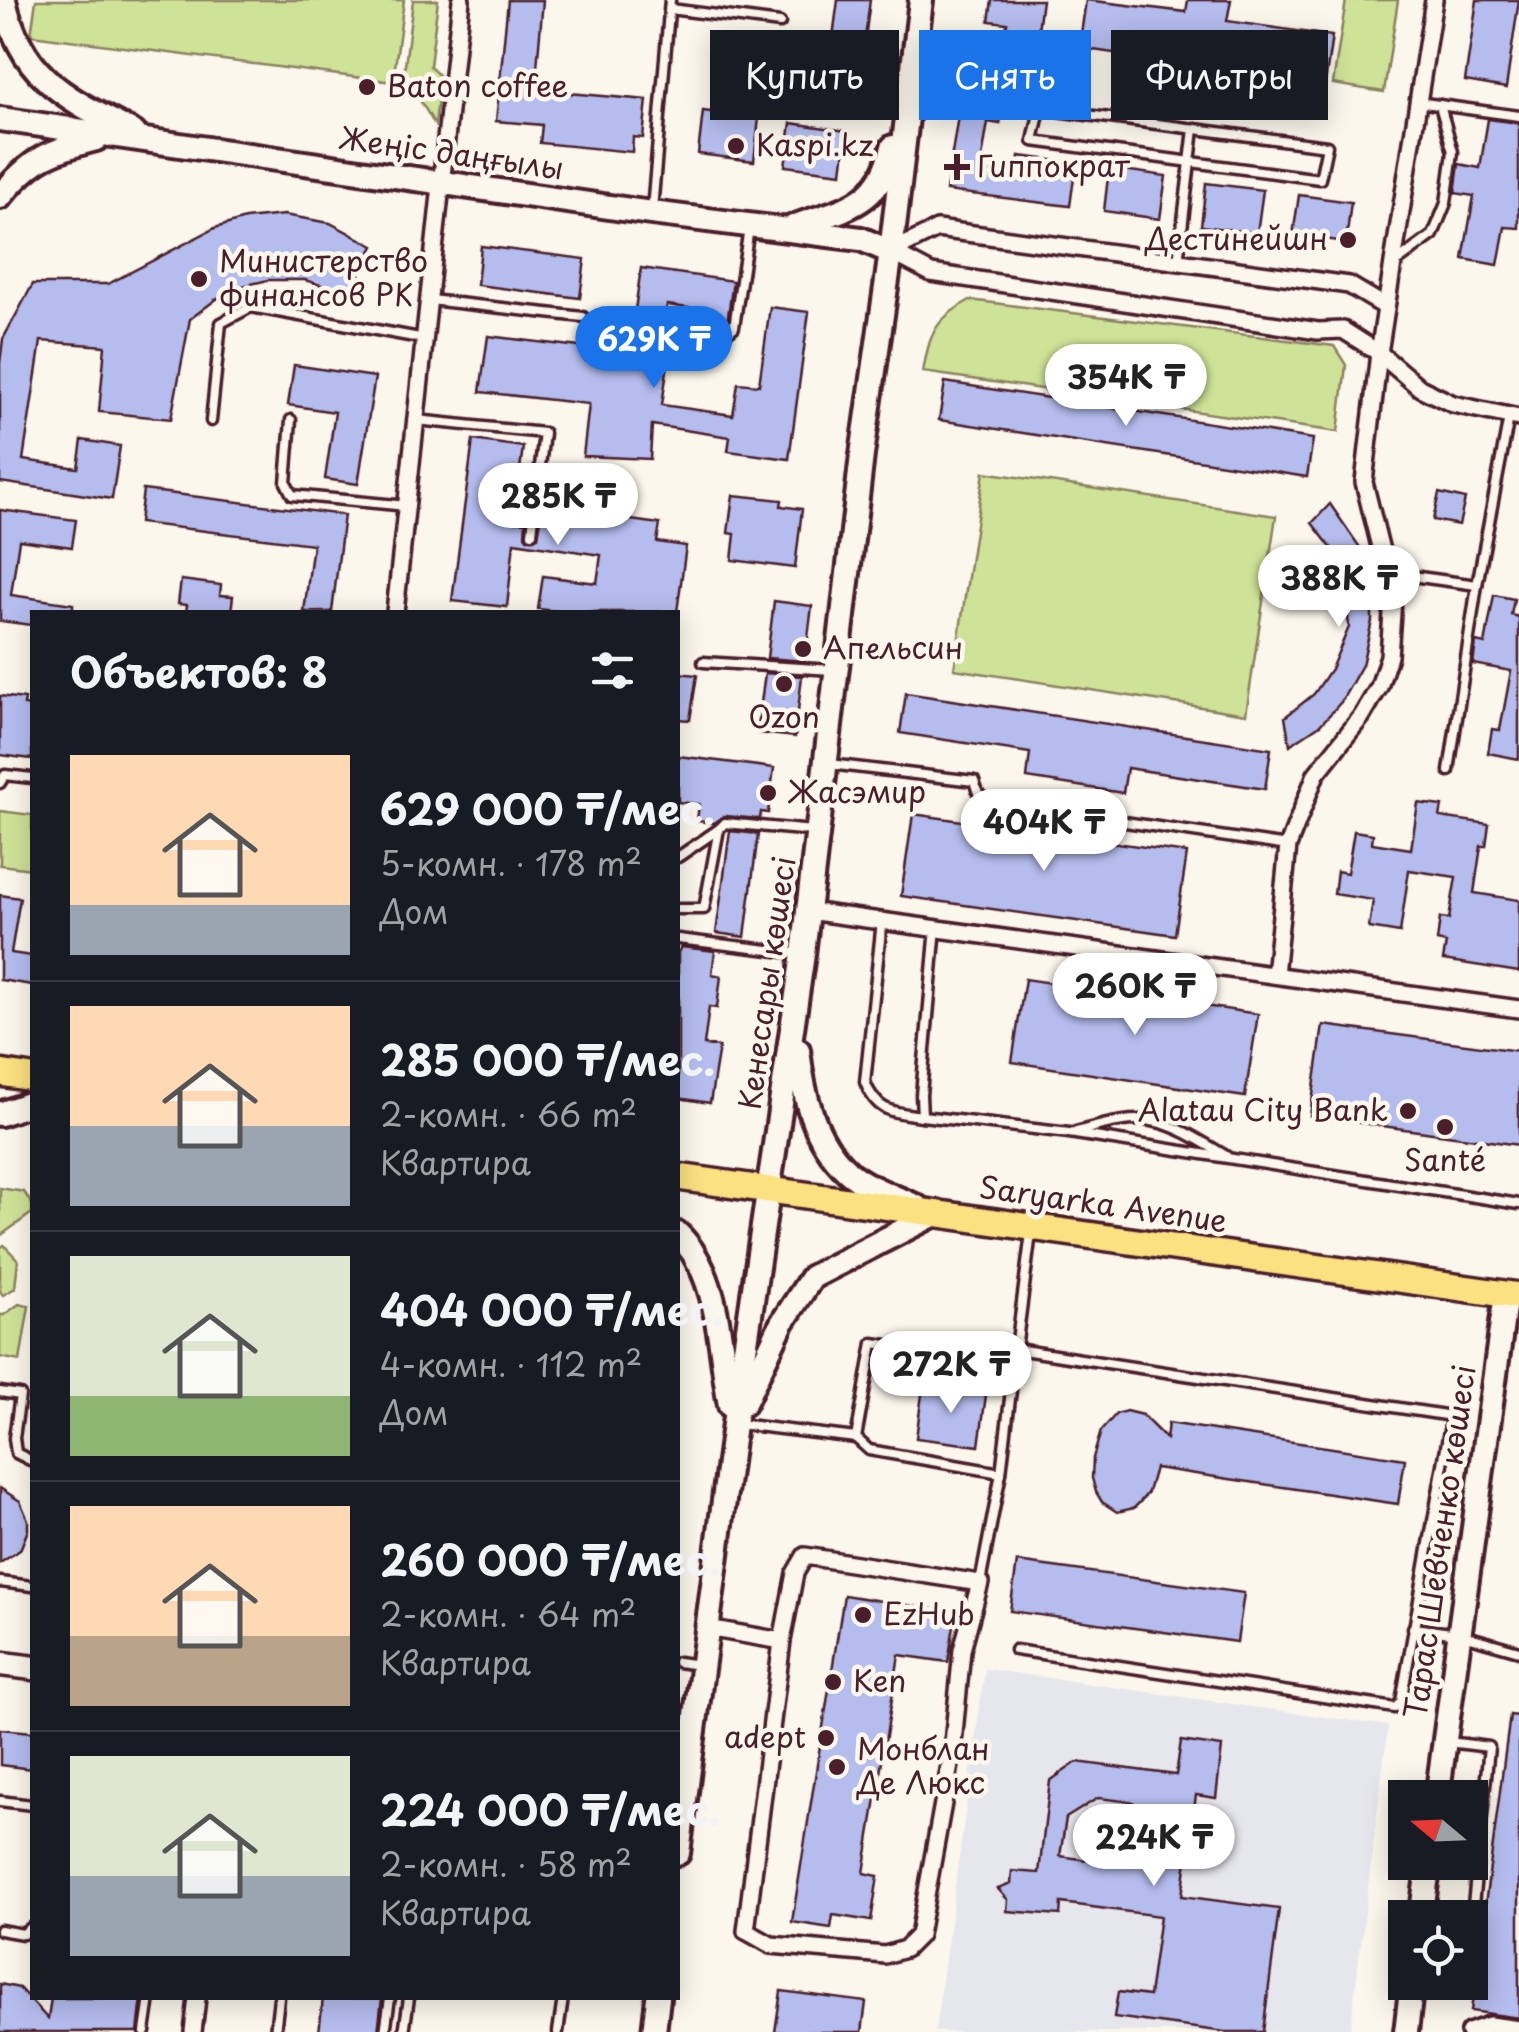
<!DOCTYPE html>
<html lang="ru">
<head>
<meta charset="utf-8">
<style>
  :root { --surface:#171b24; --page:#242831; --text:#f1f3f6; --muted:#9ea1a6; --line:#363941; --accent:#1a73e8 }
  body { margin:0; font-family:"Playpen Sans",sans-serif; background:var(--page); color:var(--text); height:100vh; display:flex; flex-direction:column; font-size:38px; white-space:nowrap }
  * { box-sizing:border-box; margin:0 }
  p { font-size:32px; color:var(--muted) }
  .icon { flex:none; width:55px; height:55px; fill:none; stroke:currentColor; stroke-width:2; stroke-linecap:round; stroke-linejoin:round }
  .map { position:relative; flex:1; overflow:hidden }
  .sheet { position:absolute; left:30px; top:610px; width:650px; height:1390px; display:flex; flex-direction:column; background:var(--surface); border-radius:0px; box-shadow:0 5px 25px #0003 }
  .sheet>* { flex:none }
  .guide { position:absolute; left:710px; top:30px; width:658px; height:90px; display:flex; gap:20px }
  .needle { width:65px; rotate:289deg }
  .fabs { position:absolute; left:1388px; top:1780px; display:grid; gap:20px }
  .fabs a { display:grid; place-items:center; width:100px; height:100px; border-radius:0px; background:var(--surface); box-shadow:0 5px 25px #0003; font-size:50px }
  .price { position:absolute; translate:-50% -85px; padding:0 22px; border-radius:35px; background:#fff; color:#222; font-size:32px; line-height:65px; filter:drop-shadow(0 2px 5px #0008) }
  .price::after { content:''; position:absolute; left:50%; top:60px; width:30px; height:22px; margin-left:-15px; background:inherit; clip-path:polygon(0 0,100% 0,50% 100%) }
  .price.active { background:var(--accent); color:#fff }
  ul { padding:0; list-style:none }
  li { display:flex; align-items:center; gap:30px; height:250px; padding:0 40px }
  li+li { border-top:2px solid var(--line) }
  li span { display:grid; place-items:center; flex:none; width:280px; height:200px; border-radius:0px; color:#555 }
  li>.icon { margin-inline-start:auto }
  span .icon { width:120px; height:120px; fill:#fffc; stroke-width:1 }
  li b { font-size:42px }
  h2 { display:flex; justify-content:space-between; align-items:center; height:120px; padding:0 40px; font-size:42px }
  .chip { padding:0 35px; border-radius:0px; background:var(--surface); box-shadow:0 5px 25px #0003; font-size:35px; line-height:90px }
  .chip.active { background:var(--accent); color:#fff }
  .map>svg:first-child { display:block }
</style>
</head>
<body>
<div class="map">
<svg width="1519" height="2032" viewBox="0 0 1519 2032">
  <rect width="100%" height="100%" fill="#fbf7ec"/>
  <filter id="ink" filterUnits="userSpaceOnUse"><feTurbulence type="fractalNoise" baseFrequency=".01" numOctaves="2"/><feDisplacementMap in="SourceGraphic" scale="20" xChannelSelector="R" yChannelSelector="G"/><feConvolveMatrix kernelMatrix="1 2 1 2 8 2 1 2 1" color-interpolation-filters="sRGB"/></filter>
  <g filter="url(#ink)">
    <polygon fill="#e6e6ed" points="985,1669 1388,1726 1350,2032 935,2032"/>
    <g fill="#cee397" stroke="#8c8161" stroke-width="2.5">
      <polygon points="36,0 404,0 393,82 31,35"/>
      <polygon points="413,0 438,0 430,66 440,77 435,125 404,74"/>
      <polygon points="1346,0 1398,0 1384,92 1333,84"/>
      <path d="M970,300L1334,346L1346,365L1338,432L923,372C930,333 934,320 970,300Z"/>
      <polygon points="984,472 1276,516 1246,714 954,669"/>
      <polygon points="0,811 32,815 32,869 0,865"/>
      <polygon points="0,1188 24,1192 32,1204 32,1213 0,1236"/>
      <polygon points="4,1245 18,1260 15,1288 3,1295 0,1291 0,1248"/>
      <polygon points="19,1304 29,1306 20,1361 0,1357 0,1315 4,1315"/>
    </g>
    <g fill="#b4bdee" stroke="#4a1f2b" stroke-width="2.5" fill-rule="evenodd">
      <polygon points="508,0 543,0 535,90 647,100 643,138 633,137 632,152 540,143 542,125 496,121"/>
      <polygon points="838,0 870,0 860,78 828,74"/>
      <polygon points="992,0 1042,0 1035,53 1014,50 1015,42 1004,40 1007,23 989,21"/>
      <polygon points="1086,0 1186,12 1188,0 1231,0 1227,21 1332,36 1325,84 1079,48"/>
      <polygon points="1477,0 1519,0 1506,88 1465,81"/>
      <polygon points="961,97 1003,104 1000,124 988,122 980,171 1017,176 1019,156 1076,163 1070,206 946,191"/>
      <polygon points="703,111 759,118 754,161 698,154"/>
      <polygon points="1488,119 1519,123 1519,228 1505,227 1498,265 1463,259 1474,196 1455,193 1459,164 1480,168"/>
      <polygon points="791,123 847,131 842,173 785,166"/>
      <polygon points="1109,168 1166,176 1160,219 1104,211"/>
      <polygon points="1206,183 1263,190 1257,233 1201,226"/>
      <polygon points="1299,195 1351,202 1346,242 1293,235"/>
      <polygon points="284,215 330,223 374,246 349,294 305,280 268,280 230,289 190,319 171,419 99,412 105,346 41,341 23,460 78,468 82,440 120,446 112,499 0,482 0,363 3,339 33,284 108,284 215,228 245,219"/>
      <polygon points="481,246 585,259 580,298 477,285"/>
      <polygon points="641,268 733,281 727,323 693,318 695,309 667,305 665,314 635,310"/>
      <polygon points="770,307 809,312 789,459 728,451 730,437 652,425 650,459 583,456 589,404 480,392 488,336 637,354 638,344 670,349 662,405 733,415 738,383 759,385"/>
      <polygon points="294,365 375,377 358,484 325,479 335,412 288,405"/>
      <polygon points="945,382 1313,439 1307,477 939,420"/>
      <polygon points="473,440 523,447 513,521 526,522 525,535 528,539 538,537 543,508 660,524 657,542 686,546 677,612 567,612 538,609 543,576 597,583 601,555 514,542 507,607 452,601"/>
      <polygon points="143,490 344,515 332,612 304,612 313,544 139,523"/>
      <polygon points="1439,493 1465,499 1459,525 1433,520"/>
      <polygon points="733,495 782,500 781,506 802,509 795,568 732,560 735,534 728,533"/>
      <polygon points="1330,504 1361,549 1372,595 1372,621 1362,665 1341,702 1320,725 1290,745 1285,717 1314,694 1331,669 1349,627 1344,574 1333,550 1312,523"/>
      <polygon points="0,510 76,520 72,547 19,540 11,595 73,604 73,612 32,612 32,625 0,621"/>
      <polygon points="181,580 221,585 220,595 233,596 231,612 186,612 187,605 178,604"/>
      <polygon points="1494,595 1514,599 1511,615 1519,617 1519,759 1488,753 1492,729 1500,730 1511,671 1473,664 1476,642 1485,644"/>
      <polygon points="774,601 812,606 805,661 767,658"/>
      <polygon points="678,673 697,675 690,720 678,719"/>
      <polygon points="765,673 802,676 795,737 757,733"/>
      <polygon points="906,693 1271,749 1265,789 1127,768 1123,793 1027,778 1030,753 900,733"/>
      <polygon points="0,696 25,699 24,705 32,706 32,759 0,755"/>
      <polygon points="678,756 774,768 768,813 761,812 760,819 725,816 714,823 697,821 699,804 678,802"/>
      <polygon points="1418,803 1442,806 1440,817 1489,824 1486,846 1481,846 1474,893 1519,900 1519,972 1443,960 1446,943 1437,941 1440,918 1449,919 1456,877 1409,870 1400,933 1369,928 1373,900 1334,894 1337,871 1347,873 1354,831 1373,834 1372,843 1411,849"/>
      <polygon points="913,814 1187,853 1175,935 901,896"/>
      <polygon points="730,831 758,834 745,937 716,933"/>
      <polygon points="0,895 20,898 11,953 32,956 32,985 0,980"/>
      <polygon points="681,947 715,951 712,974 721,976 717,1008 709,1007 704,1045 719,1047 710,1103 678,1098 678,952"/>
      <polygon points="1025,979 1258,1014 1245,1097 1012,1062"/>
      <polygon points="1323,1025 1519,1051 1519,1145 1310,1116"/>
      <polygon points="923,1387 986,1395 979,1446 916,1438"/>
      <polygon points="1126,1411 1142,1415 1166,1439 1168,1423 1405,1459 1398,1504 1155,1468 1148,1492 1141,1501 1134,1508 1117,1512 1102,1502 1096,1492 1092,1478 1093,1458 1101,1431 1116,1414"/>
      <polygon points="0,1488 20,1501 28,1520 28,1530 20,1550 0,1563"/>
      <polygon points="1017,1562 1244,1593 1237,1642 1010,1611"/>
      <polygon points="844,1595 956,1613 948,1662 899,1655 864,1873 878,1876 871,1921 833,1915 831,1928 792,1922"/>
      <polygon points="1510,1715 1519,1716 1519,2018 1471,2011"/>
      <polygon points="0,1729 32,1732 32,1769 0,1765"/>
      <path d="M1181,1741L1222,1747L1216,1798L1196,1795L1182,1896L1279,1909L1263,2032H1225L1114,2017L1118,1992L1149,1996L1160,1916L1061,1903L1060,1915L1007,1911L1008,1900L998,1889L1011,1884L1012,1871L1039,1873L1050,1781L1077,1762L1176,1775ZM1098,1798L1133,1802L1128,1843L1100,1862L1060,1856L1066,1818Z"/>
      <polygon points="0,1984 19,1988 48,2019 51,1998 142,1998 138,2032 0,2032"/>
      <polygon points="781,1991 866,2002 862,2032 775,2032"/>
      <polygon points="323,1998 382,1998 378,2032 319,2032"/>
    </g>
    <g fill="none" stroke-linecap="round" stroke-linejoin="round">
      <defs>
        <g id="lane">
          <polyline points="670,9 780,23"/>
          <polyline points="1417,102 1519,116"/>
          <polygon points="1040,109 1327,146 1320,179 1033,141"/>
          <polyline points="652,210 670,0"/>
          <polyline points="1178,262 1194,129"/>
          <polyline points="1395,263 1433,235 1446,203 1453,152 1440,105"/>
          <polyline points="430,300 583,317"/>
          <polyline points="641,326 725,334 734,327 749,228"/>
          <polyline points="291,420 286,483 292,495 407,506"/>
          <polyline points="416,420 544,433 532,533"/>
          <polyline points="211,421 221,323 251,307 425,339"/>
          <polyline points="1385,567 1412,576 1477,585"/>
          <polyline points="703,662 833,670"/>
          <polyline points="829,764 974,781 978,793 989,802 1288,846"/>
          <polyline points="1449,771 1477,585 1509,417"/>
          <polyline points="0,783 5,775 32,778"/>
          <polyline points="678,857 719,829"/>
          <polyline points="678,909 704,909 719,829 725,823 813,831"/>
          <path d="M882,921L865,1082C877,1113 893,1112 922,1116"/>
          <polyline points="936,927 921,1095 922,1116 1069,1133 1519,1204"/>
          <polyline points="678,939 802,954"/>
          <path d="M1076,1132C1149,1111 1162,1117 1226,1156"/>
          <polyline points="0,1392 20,1395 14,1438 16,1453 32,1461"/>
          <polyline points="738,1424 856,1438 873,1343 1014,1364 1031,1233"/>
          <polyline points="856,1438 869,1450 1001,1473"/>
          <polyline points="0,1582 32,1586"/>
          <polyline points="980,1583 1001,1473 1016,1349 1445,1415 1451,1419 1401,1702 1395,1708 1015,1650"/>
          <polyline points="1413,1628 1459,1634 1519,1651"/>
          <polyline points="678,1662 699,1665"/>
          <polyline points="0,1671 32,1675"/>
          <polyline points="1448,1742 1489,1747 1470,1935"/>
          <polyline points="0,1801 32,1805"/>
          <polyline points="0,1930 23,1934 32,1927"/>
          <polyline points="145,2032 150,1998"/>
          <polyline points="275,2032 279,1998"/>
          <polyline points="385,2032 390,1998"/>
          <polyline points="404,2032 409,1998"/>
          <polyline points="558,2032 563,1998"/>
        </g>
        <g id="street">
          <polyline points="891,252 931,273 1318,331 1343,330 1379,353 1420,388 1453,404 1519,418"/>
          <polyline points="891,252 937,229 1349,285 1386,307"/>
          <polyline points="395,612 461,0"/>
          <polyline points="808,911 1519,1009"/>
          <polyline points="1275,975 1288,846 1316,774 1362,716 1379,687 1389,656 1393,599 1364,482 1379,353 1434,0"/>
          <polygon points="805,1556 980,1583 962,1650 952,1754 919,1935 905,1949 885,1955 771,1945 746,1931 782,1641 795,1573"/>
          <polyline points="707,1628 782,1641"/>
          <polyline points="0,1660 32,1664"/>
          <polyline points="193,2032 197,1998"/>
          <polyline points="1469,2032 1489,2025 1519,2029"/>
        </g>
        <g id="secondary">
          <path d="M4,0C21,79 67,98 134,133"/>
          <polyline points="0,119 651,213 861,239 891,252"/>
          <path d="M0,197C31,159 49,151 96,139"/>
          <path d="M793,227C844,208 880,207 893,147"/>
          <path d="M798,1050C803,1094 813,1139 847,1171C864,1187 896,1197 917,1207"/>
          <polyline points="0,1114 32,1103"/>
          <path d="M678,1234C721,1276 719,1349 730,1405"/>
          <polyline points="744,1403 782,1323 812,1277 933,1215"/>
          <polyline points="1437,1798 1506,1294"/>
          <polyline points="678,1853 734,1424 803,954 862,455 891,252 921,0"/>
          <polyline points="1421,1918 1429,1862"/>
          <polyline points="654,2032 658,1998"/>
          <polyline points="1406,2032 1412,1982"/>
        </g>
        <g id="primary">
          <polyline points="0,1073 32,1078"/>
          <polyline points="678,1177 1519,1296"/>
        </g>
      </defs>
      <use href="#lane" stroke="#4a1f2b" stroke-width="15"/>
      <use href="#street" stroke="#4a1f2b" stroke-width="22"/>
      <use href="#secondary" stroke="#4a1f2b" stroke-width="30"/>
      <use href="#primary" stroke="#4a1f2b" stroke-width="32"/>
      <use href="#lane" stroke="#fbf7ec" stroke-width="8"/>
      <use href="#street" stroke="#fbf7ec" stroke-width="15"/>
      <use href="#secondary" stroke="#fbf7ec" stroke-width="22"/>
      <use href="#primary" stroke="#fbe180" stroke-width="25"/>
    </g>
  </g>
  <g fill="#4a1f2b" stroke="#fbf7ec" stroke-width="4">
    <circle cx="367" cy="87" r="10"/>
    <circle cx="736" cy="146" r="10"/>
    <path d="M952 152h10v10h10v10h-10v10h-10v-10h-10v-10h10z"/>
    <circle cx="1348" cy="240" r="10"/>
    <circle cx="199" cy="279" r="10"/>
    <circle cx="803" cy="649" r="10"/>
    <circle cx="784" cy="684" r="10"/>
    <circle cx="768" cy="793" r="10"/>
    <circle cx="1408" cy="1111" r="10"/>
    <circle cx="1445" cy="1127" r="10"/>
    <circle cx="863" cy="1615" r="10"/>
    <circle cx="833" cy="1682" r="10"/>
    <circle cx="826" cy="1738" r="10"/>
    <circle cx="837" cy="1767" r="10"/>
  </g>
  <g text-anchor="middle" stroke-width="9" stroke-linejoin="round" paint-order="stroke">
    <g font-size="30" fill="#4a1f2b" stroke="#fbf7ec" text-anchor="start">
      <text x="387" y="97">Baton coffee</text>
      <text x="756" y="156">Kaspi.kz</text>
      <text x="977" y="177">Гиппократ</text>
      <text x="1328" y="250" text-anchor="end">Дестинейшн</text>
      <text x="219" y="272">Министерство<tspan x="219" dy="34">финансов РК</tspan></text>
      <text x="823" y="659">Апельсин</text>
      <text x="784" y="728" text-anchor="middle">Ozon</text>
      <text x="788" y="803">Жасэмир</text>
      <text x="1388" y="1121" text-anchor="end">Alatau City Bank</text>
      <text x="1445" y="1171" text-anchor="middle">Santé</text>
      <text x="883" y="1625">EzHub</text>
      <text x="853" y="1692">Ken</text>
      <text x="806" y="1748" text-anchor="end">adept</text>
      <text x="857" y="1760">Монблан<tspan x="857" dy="34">Де Люкс</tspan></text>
    </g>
    <g font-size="30" fill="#4a1f2b" stroke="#fbf7ec">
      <text transform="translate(451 154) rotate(8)" y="10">Жеңіс даңғылы</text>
      <text transform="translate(768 983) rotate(-82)" y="10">Кенесары көшесі</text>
      <text transform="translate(1103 1205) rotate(8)" y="10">Saryarka Avenue</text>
      <text transform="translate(1441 1542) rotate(-82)" y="10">Тарас Шевченко көшесі</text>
    </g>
  </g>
</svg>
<div class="fabs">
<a><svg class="needle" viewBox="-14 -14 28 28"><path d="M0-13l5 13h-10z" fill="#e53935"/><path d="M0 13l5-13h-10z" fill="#9ea1a6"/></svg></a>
<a><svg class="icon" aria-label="locate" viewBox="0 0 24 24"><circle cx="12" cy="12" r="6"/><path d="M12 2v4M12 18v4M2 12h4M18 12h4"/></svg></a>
</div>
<b class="price active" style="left:654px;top:391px">629K ₸</b>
<b class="price" style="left:1126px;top:429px">354K ₸</b>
<b class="price" style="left:558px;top:548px">285K ₸</b>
<b class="price" style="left:1339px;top:630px">388K ₸</b>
<b class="price" style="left:1044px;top:874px">404K ₸</b>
<b class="price" style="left:1135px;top:1038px">260K ₸</b>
<b class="price" style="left:951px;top:1416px">272K ₸</b>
<b class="price" style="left:1154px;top:1889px">224K ₸</b>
<div class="guide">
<a class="chip">Купить</a>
<a class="chip active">Снять</a>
<a class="chip">Фильтры</a>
</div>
<section class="sheet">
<h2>Объектов: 8<svg class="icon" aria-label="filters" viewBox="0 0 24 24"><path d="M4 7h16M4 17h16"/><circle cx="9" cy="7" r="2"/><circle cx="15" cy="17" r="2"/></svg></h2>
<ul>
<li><span style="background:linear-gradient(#ffd9b3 75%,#9aa5b1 0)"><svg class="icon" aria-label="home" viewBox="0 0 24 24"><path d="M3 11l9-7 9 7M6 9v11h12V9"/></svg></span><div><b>629 000 ₸/мес.</b><p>5-комн. · 178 m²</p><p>Дом</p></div></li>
<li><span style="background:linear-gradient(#ffd9b3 60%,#9aa5b1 0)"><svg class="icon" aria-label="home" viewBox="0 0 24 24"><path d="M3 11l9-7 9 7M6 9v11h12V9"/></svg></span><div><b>285 000 ₸/мес.</b><p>2-комн. · 66 m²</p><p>Квартира</p></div></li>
<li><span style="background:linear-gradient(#dfe7d0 70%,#8fb573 0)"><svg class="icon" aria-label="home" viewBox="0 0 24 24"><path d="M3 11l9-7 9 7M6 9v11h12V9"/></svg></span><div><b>404 000 ₸/мес.</b><p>4-комн. · 112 m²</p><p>Дом</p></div></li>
<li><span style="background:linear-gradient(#ffd9b3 65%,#b9a48a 0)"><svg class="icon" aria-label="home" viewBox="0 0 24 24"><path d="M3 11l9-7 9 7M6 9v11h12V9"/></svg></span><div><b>260 000 ₸/мес.</b><p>2-комн. · 64 m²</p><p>Квартира</p></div></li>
<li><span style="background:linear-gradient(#dfe7d0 60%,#9aa5b1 0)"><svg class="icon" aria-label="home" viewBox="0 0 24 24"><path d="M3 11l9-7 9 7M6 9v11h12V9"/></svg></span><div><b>224 000 ₸/мес.</b><p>2-комн. · 58 m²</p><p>Квартира</p></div></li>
</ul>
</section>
</div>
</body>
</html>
